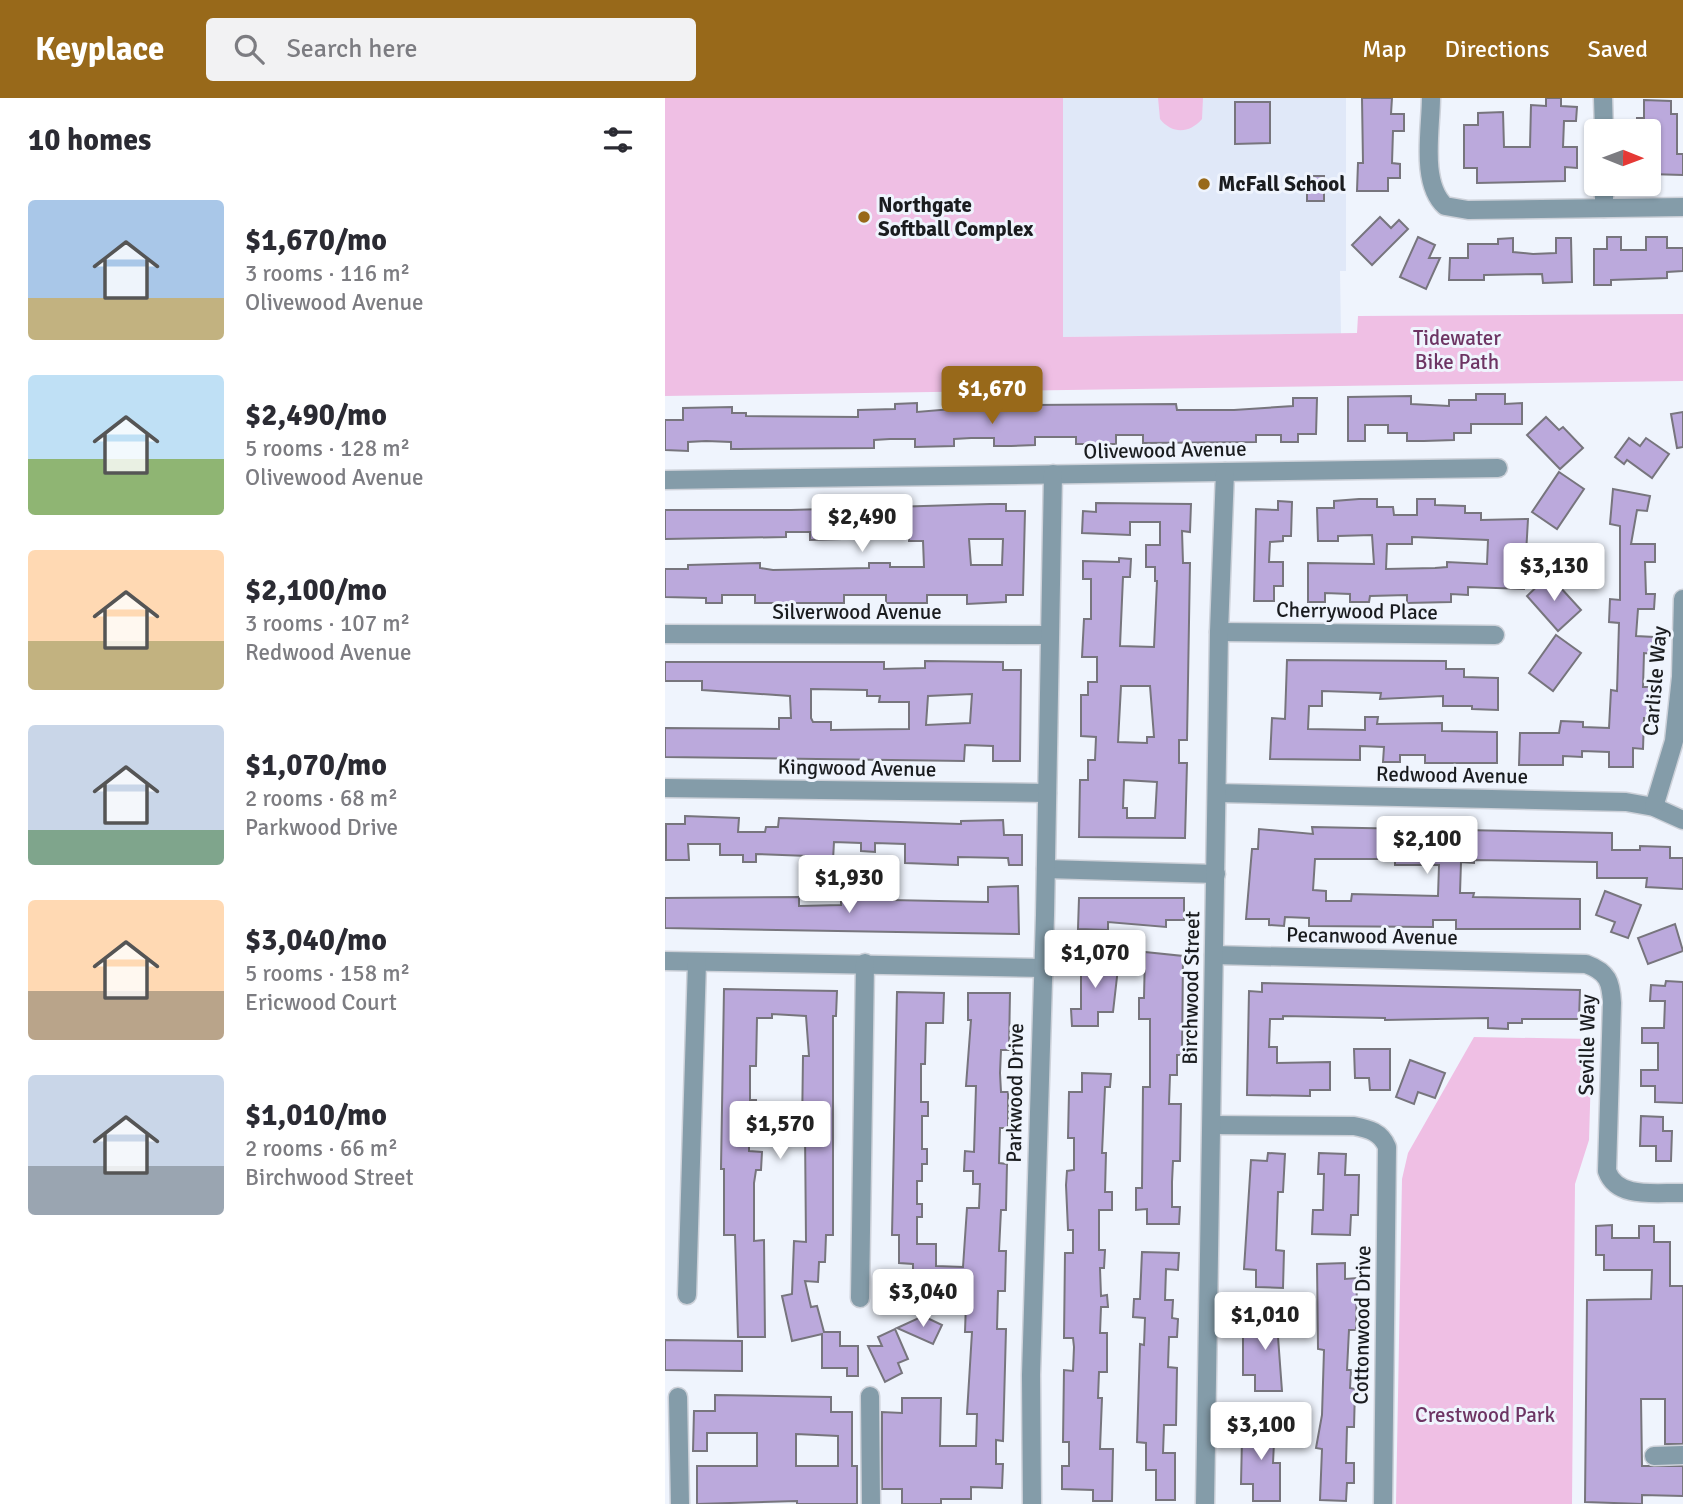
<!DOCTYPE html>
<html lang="en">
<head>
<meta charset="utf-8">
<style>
  :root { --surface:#fff; --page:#f2f2f3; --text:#2b2b33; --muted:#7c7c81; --accent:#98691a }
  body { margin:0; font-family:Signika,sans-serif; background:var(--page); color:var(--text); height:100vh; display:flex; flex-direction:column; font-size:26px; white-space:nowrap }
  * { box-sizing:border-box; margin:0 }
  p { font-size:23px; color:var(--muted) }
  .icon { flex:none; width:38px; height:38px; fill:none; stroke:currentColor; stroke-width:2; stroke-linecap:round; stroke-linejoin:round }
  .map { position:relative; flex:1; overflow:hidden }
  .drawer { display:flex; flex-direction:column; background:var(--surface); width:665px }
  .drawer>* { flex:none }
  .needle { width:46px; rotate:91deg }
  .controls { position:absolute; left:919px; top:21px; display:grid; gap:14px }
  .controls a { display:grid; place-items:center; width:77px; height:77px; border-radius:7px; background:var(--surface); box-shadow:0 2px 5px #0004; font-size:35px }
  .price { position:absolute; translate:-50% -60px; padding:0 16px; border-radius:7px; background:#fff; color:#222; font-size:23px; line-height:46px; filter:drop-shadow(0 2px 4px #0008) }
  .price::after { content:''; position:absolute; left:50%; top:42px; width:21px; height:16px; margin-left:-10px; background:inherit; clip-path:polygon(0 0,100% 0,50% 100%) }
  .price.on { background:var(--accent); color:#fff }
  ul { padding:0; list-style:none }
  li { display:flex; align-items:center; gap:21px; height:175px; padding:0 28px }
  li span { display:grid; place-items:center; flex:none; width:196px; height:140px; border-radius:7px; color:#555 }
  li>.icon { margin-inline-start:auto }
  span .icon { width:84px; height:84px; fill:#fffc; stroke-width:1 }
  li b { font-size:30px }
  h2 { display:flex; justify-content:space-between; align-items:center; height:84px; padding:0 28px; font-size:30px }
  header { display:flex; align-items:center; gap:42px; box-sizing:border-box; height:98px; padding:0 35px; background:var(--accent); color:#fff }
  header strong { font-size:33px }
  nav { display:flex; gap:38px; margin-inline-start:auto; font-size:24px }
  .search { width:490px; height:63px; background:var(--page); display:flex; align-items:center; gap:18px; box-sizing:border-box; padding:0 24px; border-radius:7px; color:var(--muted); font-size:26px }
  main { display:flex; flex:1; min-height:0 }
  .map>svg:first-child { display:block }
</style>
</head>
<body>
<header>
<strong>Keyplace</strong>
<div class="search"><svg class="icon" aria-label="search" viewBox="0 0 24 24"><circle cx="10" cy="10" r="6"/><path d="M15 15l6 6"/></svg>Search here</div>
<nav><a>Map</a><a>Directions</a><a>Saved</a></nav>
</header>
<main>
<section class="drawer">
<h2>10 homes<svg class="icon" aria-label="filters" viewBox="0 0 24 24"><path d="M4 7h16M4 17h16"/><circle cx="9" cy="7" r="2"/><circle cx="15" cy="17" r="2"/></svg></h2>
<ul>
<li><span style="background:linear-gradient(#a9c7e8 70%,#c2b280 0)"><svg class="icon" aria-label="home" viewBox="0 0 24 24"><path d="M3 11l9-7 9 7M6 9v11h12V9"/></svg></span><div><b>$1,670/mo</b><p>3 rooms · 116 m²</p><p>Olivewood Avenue</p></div></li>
<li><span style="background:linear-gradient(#bfe0f5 60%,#8fb573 0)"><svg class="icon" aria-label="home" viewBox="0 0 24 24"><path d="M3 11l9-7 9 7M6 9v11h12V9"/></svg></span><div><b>$2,490/mo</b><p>5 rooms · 128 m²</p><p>Olivewood Avenue</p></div></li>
<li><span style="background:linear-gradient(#ffd9b3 65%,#c2b280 0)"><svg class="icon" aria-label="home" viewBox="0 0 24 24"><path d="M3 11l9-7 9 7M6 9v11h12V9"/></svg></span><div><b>$2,100/mo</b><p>3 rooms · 107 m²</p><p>Redwood Avenue</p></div></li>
<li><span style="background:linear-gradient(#c9d6e8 75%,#7fa58c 0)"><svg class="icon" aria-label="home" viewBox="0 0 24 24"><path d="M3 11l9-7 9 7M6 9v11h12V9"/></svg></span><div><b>$1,070/mo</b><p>2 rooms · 68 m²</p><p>Parkwood Drive</p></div></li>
<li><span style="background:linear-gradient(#ffd9b3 65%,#b9a48a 0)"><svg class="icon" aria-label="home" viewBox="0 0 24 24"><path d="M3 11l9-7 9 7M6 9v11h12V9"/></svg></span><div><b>$3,040/mo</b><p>5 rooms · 158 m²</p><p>Ericwood Court</p></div></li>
<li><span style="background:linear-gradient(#c9d6e8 65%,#9aa5b1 0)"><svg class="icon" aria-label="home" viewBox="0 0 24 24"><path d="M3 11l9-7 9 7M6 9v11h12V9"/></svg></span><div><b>$1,010/mo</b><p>2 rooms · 66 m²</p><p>Birchwood Street</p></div></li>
</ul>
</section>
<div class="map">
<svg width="1018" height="1406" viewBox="0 0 1018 1406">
  <rect width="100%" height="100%" fill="#eff4fd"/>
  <polygon fill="#e0e8f8" points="398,0 681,0 681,173 675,173 676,236 397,239"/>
  <g fill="#efbfe4">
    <polygon points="0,0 398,0 398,239 692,235 693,218 1018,216 1018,283 0,298"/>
    <path d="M493,0H538L537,21C524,36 507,36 495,21Z"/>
    <polygon points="809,939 927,941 924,1042 910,1086 907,1406 731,1406 737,1081 743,1055"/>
  </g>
  <g fill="#bba9dc" stroke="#77757d" stroke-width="2" fill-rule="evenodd">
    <polygon points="697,0 727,0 726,16 739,16 739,33 728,33 727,65 735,66 735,80 723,80 723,93 692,93 693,65 698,65"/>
    <polygon points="881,0 896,0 896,8 912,9 911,23 899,23 898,49 912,49 912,70 900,69 900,83 812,85 812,70 799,70 799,27 813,27 813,15 838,14 839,49 865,49 866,7 881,8"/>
    <polygon points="979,2 1006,3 1006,16 1012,16 1012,56 1018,56 1018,77 984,76 987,35 972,33 972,20 979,20"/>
    <polygon points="570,4 605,4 605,45 570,46"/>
    <rect x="642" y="78" width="17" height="25"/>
    <polygon points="715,119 726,130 734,122 743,131 707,167 687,147"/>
    <polygon points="753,139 770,147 764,160 775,160 761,191 735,179"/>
    <polygon points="942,139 956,139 956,152 981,152 981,139 1002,139 1002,150 1018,150 1018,173 1002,174 1002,180 946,182 946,187 929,187 929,151 942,151"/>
    <polygon points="848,140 848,154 868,156 891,155 891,140 906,140 907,184 878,185 877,176 819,177 819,182 784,182 785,160 803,160 803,146 833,146 833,141"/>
    <polygon points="811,296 840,296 840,306 857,305 857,326 806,326 806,335 789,335 789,342 759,343 742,343 742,335 723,335 723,327 700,327 700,343 683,343 683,299 746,298 746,306 784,308 784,302 811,302"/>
    <polygon points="628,300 652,300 651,336 633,336 633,344 616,344 616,337 591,337 591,344 478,345 478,337 451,337 451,346 411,346 411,339 370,339 370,347 346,348 329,348 329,340 306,340 289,341 289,348 250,349 250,341 225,341 209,342 209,350 74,351 66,351 66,344 41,343 23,344 23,353 0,352 0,322 18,322 18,310 67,309 67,315 81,315 81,318 193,319 193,312 230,311 230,306 252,305 252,314 311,309 311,303 332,303 332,311 365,311 365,307 511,306 512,312 569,312 628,308"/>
    <polygon points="1018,314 1018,349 1012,350 1006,316"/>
    <polygon points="881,319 894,332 898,329 918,350 895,371 862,337"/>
    <polygon points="964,340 975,348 981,340 1004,356 987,380 962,362 959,366 950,359"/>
    <polygon points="894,374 919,391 892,431 867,414"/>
    <polygon points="948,391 985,398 982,413 972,412 966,446 990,446 990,464 980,464 981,496 990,496 989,511 973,511 971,538 989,539 989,556 979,555 978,589 986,589 985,620 979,620 978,651 968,650 968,669 944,669 944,654 917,653 917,659 898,658 898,667 854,667 855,635 894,635 896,623 918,624 918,629 944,630 946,592 952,593 954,525 944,524 945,501 955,502 955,428 945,426"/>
    <path d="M694,401H712V409H728L729,417H752V401H770V407L800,408V415H816V422L863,421L859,491L803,489V497L786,496V504L742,505V497L705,498L704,504H685V496L660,495V504H643V465L709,466L707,437L673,438V443H653L652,410H669V403ZM747,439L823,442L822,466L782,464V469L770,470L721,471L722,446H747Z"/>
    <polygon points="613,403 627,404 626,438 618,438 618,443 605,444 604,464 618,464 618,488 609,488 609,503 589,503 591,411 613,412"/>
    <path d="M431,405L526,406L525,434L517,433L518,465H525L522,642H514V665H522L520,740L414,739L415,682H423V662H430L431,639L416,638V597H423V584H432V559H417L419,521H426V481H418V463L454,464V460L466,461L465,479H458L455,548L489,549L492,483H490V469H481V447H495V424H465V437L417,435L418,413L431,414ZM456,588H485L489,639H482V645L453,644ZM459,682L492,684L490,720H462V710H458Z"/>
    <path d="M325,406H341V413H360L358,497H341V504L302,506V497H262V505H221V497H179V505H90V497H57V505H41V500L0,499V471H23V467L95,465V470L108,472L204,470V465H225V469H259L258,443H244V439L145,442V434H121V439L0,441V412H126ZM304,441H338L337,467H306Z"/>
    <polygon points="884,477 916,512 893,533 862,498"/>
    <polygon points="891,537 916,555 888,593 864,575"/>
    <polygon points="622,562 781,563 781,571 799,571 799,579 833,580 833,612 807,611 807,608 778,608 778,598 715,601 716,595 657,593 657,608 644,608 643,631 700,632 700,619 713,619 712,626 777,625 777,633 832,634 832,665 760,665 760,657 735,657 735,664 718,664 719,649 695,648 695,662 605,661 607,620 620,621"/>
    <path d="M260,563L338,564V572H356L355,663H328V648L300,647L299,663L0,659V630L114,631V620H126L125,598L37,592V583H0V564H219V571L260,570ZM146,591L202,592V598H215L214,604H244V631L166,632V624H148L146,620ZM307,596L305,625L261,627L263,598Z"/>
    <polygon points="20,718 74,720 73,734 100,734 101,729 113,729 114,720 296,726 296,723 338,722 339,737 357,737 357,767 344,767 343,760 293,759 293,767 240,765 240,746 210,745 210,754 196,753 196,745 169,744 168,762 160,762 159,768 144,767 144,758 91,756 91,764 78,764 78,757 55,757 55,746 23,746 24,762 1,762 1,726 20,726"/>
    <path d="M647,729L947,735V752H975V748L1005,749V760H1018V791L981,789L982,780H932V764L809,762V765L796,764L795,795H809L808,799L915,801V831H791V822H768V829L644,828V820L620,819L619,828L604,827V821H581L587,751H593L594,731L648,736ZM650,761H730V767H774L773,798L687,796L686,803H661V793L648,792Z"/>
    <polygon points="353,788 354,836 0,830 0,800 134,799 134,808 176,807 176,801 323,804 323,789"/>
    <polygon points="940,793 976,807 963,840 946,834 950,824 931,817"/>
    <polygon points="414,800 519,800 519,822 501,822 501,829 443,824 443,832 413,831"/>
    <polygon points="1010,826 1018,853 983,866 973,840"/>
    <polygon points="480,854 518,858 517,957 512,957 512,977 505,977 504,1006 516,1006 515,1063 508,1063 507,1084 507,1109 515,1109 514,1126 482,1126 482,1111 471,1112 471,1090 477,1090 478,989 485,989 485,921 474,921 474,900 479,900"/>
    <polygon points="412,857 442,857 441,870 453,870 448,914 433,914 433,928 407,928 406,911 416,911 416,874 412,874"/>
    <polygon points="1001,883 1018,884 1018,1005 990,1004 990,988 976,988 976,972 993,972 993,945 977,945 977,930 999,930 1000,903 985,903 986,887 1000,888"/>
    <polygon points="597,885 915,892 914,921 857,921 857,925 843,925 843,931 823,930 823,920 720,922 720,920 618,918 618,921 605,921 604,949 612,949 612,965 665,964 665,992 645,992 645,998 582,997 584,893 597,894"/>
    <polygon points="59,891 172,893 171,918 168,918 168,1137 161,1137 160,1164 154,1164 153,1184 140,1183 146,1209 152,1208 159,1234 175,1234 175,1248 193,1248 193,1278 182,1278 182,1270 157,1270 157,1236 127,1243 117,1198 127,1196 129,1143 141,1144 140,1033 137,1033 138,958 144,958 141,918 107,916 107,920 92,920 91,968 85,968 85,1002 91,1002 91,1017 84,1017 84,1053 97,1054 96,1072 91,1072 89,1085 89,1143 99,1142 100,1239 73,1239 70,1137 59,1137 59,1071 56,1071"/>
    <polygon points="232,894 279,895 278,925 261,925 260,966 256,966 256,1004 263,1004 263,1018 257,1018 257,1051 262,1051 262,1066 257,1066 257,1083 252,1083 252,1106 257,1106 257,1119 252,1119 252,1146 271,1146 271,1168 298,1169 302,1110 314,1110 315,1086 308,1086 308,1073 299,1073 300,1053 309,1054 311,988 301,988 306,922 303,922 303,895 345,895 344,952 336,952 335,975 336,994 343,994 343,1030 335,1030 334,1065 342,1066 341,1112 336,1112 334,1153 341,1153 340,1193 333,1193 332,1231 341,1231 338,1343 331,1342 331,1366 338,1366 337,1390 306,1389 306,1401 276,1401 276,1406 237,1406 237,1391 217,1391 217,1314 237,1315 237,1300 276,1300 275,1348 311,1348 312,1316 302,1316 307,1234 300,1234 302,1174 297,1184 248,1182 248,1166 234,1165 234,1137 227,1137"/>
    <polygon points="689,951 725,951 725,992 705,992 704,980 690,980"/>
    <polygon points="745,962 780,975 770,1000 753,994 749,1006 731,999"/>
    <polygon points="417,975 446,976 445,989 440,989 437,1055 441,1055 440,1094 447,1094 447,1112 434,1112 434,1152 440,1152 439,1170 435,1170 436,1198 442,1197 443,1209 436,1209 435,1235 442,1235 442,1274 434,1274 433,1300 437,1300 435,1351 448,1351 447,1403 428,1403 428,1392 397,1391 397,1368 404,1368 404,1344 398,1344 399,1272 408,1273 409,1249 408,1240 399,1240 400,1155 408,1155 408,1132 403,1132 401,1087 402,1073 409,1072 409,1040 403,1040 404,994 417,994"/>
    <polygon points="976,1018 998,1019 998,1033 1007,1033 1006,1063 991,1063 991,1048 975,1048"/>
    <polygon points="603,1055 620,1056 618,1094 613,1094 611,1152 619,1153 618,1190 591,1189 591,1172 579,1171 586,1062 602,1063"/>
    <polygon points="654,1055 681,1056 680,1077 694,1077 693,1117 686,1117 685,1137 647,1136 648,1112 658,1112 659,1076 653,1076"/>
    <polygon points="947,1127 947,1140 974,1140 974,1128 989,1128 989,1144 1005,1144 1005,1188 1018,1188 1018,1346 1000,1346 1000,1301 976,1301 977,1368 1018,1368 1018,1398 977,1397 977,1406 920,1404 922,1202 986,1201 987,1172 939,1172 939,1157 931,1157 931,1128"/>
    <polygon points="477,1154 514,1155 513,1172 501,1171 500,1202 508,1202 507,1220 513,1221 512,1239 504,1239 503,1269 512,1270 511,1327 499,1327 498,1355 510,1355 510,1402 491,1402 491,1372 481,1372 481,1345 472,1344 475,1246 479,1247 480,1220 468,1219 469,1201 475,1201"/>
    <polygon points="680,1165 680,1181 692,1180 691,1232 684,1232 682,1272 686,1272 685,1290 690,1291 689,1329 682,1329 681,1365 689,1365 689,1385 682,1385 681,1403 655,1402 657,1351 651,1350 657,1317 659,1252 653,1251 652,1166"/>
    <polygon points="258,1218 277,1227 268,1246 232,1230"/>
    <polygon points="586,1218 622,1218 622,1239 613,1239 617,1293 590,1293 590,1277 578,1277 578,1236 586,1236"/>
    <polygon points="230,1231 243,1261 233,1265 237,1275 220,1284 203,1248 217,1248 213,1239"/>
    <polygon points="0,1242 77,1243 77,1273 0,1272"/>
    <path d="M50,1297L166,1299V1314H187V1368H192V1406H132V1403L32,1406V1368H92V1335H42V1353H28L29,1313H50ZM131,1336L173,1338V1368H131Z"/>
    <polygon points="583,1323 610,1324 608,1365 615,1365 615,1403 588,1403 588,1386 576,1386 577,1340 582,1341"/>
  </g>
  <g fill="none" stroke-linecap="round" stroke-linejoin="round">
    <defs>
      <g id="minor">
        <path d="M766,0C766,31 755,85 780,108L803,112L1018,109"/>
        <polyline points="938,0 939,33"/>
        <polyline points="939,86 939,110"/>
        <polyline points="0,382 833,370"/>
        <polyline points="554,534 830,537"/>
        <polyline points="0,536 384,537"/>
        <polyline points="0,690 382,695"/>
        <polyline points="552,695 961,704 989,709 1018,722"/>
        <polyline points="989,709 1009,643 1016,579 1018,501"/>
        <polyline points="381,771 551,776"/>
        <path d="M549,857L921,866C943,874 946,884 947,905L942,1073C952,1102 993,1094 1018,1095"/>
        <polyline points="0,863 378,870"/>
        <path d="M547,1027L689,1028C704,1031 716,1034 722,1049L718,1406"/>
        <polyline points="22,1197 32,864"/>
        <polyline points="195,1200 200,865"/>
        <polyline points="205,1298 206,1406"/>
        <polyline points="13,1299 15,1406"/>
        <polyline points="989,1358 1018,1357"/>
        <polyline points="367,1406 366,1277 380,817 388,376"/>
        <polyline points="540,1406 554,534 560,374"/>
      </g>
    </defs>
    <use href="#minor" stroke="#cdd1d9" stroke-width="21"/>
    <use href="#minor" stroke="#849ca9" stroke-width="18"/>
  </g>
  <g fill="#98691a" stroke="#eff4fd" stroke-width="2.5">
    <circle cx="539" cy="86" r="7"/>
    <circle cx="199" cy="119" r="7"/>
  </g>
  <g text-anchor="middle" stroke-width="6" stroke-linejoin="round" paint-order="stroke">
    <g font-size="21" font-weight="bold" fill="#1a1c1f" stroke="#eff4fd" text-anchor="start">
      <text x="553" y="93">McFall School</text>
      <text x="213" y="114">Northgate<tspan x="213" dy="24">Softball Complex</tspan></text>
    </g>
    <g font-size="21" fill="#6d3463" stroke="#eff4fd">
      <text x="792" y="247">Tidewater<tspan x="792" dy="24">Bike Path</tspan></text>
      <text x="820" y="1324">Crestwood Park</text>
    </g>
    <g font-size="21" fill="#1a1c1f" stroke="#eff4fd">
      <text transform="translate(500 352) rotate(-1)" y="7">Olivewood Avenue</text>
      <text transform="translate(692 513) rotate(1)" y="7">Cherrywood Place</text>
      <text x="192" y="521">Silverwood Avenue</text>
      <text transform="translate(990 583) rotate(-85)" y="7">Carlisle Way</text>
      <text transform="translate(192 670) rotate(1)" y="7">Kingwood Avenue</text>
      <text transform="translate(787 677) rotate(1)" y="7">Redwood Avenue</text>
      <text transform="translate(707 838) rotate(1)" y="7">Pecanwood Avenue</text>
      <text transform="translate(526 890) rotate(-89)" y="7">Birchwood Street</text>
      <text transform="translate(922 947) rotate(-89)" y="7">Seville Way</text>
      <text transform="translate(350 995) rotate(-89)" y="7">Parkwood Drive</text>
      <text transform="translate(697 1227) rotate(-89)" y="7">Cottonwood Drive</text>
    </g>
  </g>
</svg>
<div class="controls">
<a><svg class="needle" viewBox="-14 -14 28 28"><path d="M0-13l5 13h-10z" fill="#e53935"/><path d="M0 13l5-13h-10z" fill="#7c7c81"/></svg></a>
</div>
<b class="price on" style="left:327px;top:328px">$1,670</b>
<b class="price" style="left:197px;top:456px">$2,490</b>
<b class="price" style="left:889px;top:505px">$3,130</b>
<b class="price" style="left:762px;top:778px">$2,100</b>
<b class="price" style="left:184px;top:817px">$1,930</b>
<b class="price" style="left:430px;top:892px">$1,070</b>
<b class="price" style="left:115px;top:1063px">$1,570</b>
<b class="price" style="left:258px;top:1231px">$3,040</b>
<b class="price" style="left:600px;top:1254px">$1,010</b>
<b class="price" style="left:596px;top:1364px">$3,100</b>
</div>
</main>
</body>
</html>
